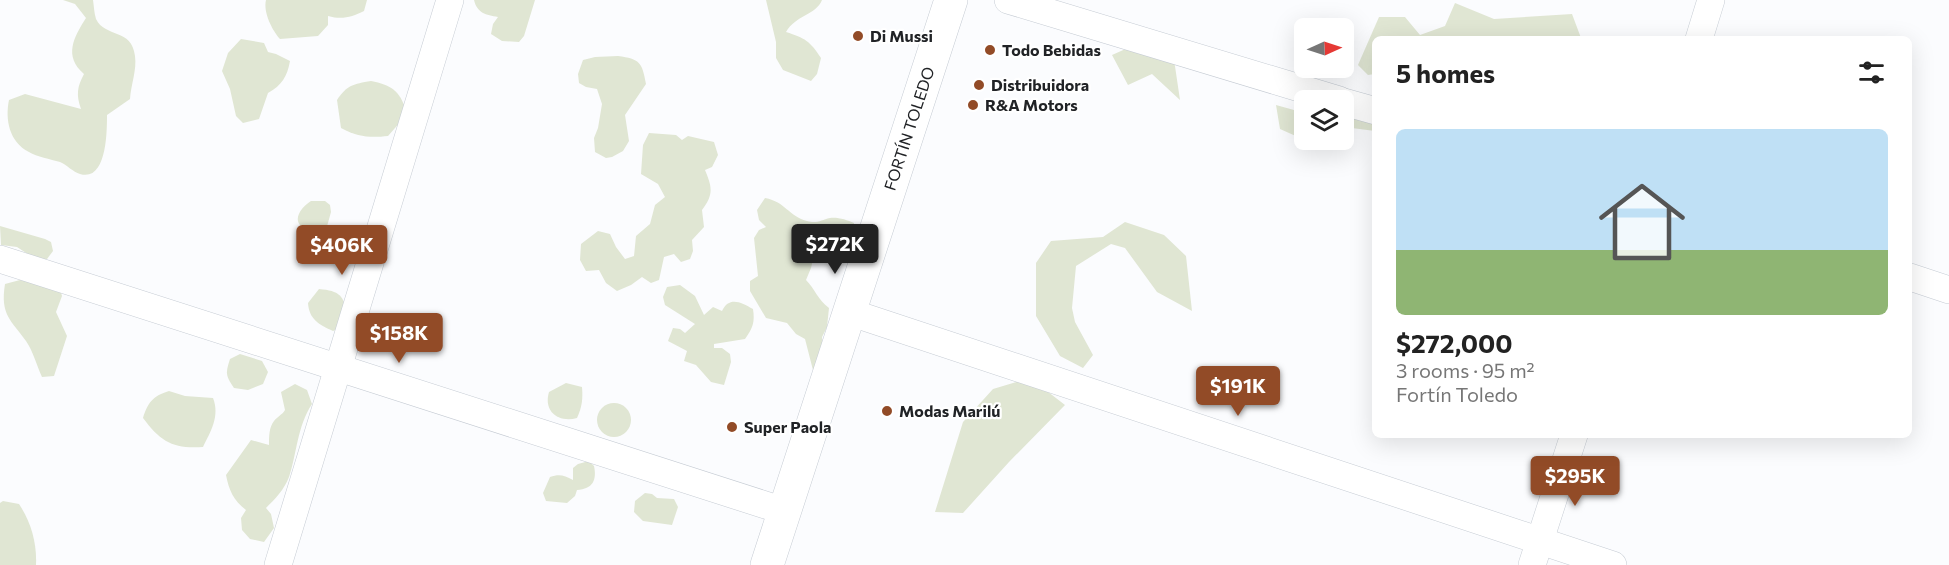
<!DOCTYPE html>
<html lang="en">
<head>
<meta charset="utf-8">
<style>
  :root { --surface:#fff; --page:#f6f6f6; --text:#222; --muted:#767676; --line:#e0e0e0; --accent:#924b27 }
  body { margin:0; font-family:Commissioner,sans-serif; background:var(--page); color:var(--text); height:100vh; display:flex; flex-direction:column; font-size:22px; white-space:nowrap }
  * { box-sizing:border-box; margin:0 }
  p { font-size:20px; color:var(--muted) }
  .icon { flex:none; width:33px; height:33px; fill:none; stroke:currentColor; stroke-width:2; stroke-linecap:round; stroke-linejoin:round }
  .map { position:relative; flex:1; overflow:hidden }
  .panel { position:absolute; left:1372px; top:36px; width:540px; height:402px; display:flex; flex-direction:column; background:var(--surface); border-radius:9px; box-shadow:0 6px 24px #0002 }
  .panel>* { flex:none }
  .needle { width:39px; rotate:87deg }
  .fabs { position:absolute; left:1294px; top:18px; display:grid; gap:12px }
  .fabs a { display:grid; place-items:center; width:60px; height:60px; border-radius:9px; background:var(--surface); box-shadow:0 6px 24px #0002; font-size:30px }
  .price { position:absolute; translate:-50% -51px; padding:0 14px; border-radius:6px; background:var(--accent); color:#fff; font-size:20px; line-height:39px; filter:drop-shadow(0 2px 3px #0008) }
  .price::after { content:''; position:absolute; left:50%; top:36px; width:18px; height:14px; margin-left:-9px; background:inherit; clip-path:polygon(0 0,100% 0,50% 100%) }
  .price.selected { background:#222; color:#fff }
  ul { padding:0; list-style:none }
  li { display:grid; align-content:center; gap:12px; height:318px; padding:0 24px }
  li+li { border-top:2px solid var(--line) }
  li span { display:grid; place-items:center; height:186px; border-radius:9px; color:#555 }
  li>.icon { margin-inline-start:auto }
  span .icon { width:108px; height:108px; fill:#fffc; stroke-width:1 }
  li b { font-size:26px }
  h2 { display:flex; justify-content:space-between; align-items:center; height:72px; padding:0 24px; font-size:26px }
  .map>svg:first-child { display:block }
</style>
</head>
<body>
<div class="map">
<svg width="1949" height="565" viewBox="0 0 1949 565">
  <rect width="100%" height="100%" fill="#fbfcfe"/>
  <g fill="#e0e6d3">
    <path d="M63,0H93C94,6 94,13 96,19C105,38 132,28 135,56C137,70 131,84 130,99L107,115C107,131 107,182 80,174C73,172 67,165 60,162C50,159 37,157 29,152C9,142 5,119 9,100L25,94L81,109C76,95 77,87 84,74C63,56 74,37 86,18L75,4Z"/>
    <path d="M266,0H367L364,11C352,17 342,20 328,16V25L318,36L280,39C272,30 263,12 266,0Z"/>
    <path d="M474,0H535L524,36L519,42L502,41L491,34L493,24L498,17C486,15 477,13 474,0Z"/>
    <path d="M766,0H822C816,15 796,15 786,32C805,38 810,41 821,58L817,74L811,81L783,70L776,58V42Z"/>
    <polygon points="1455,3 1494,19 1572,14 1581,38 1376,39 1375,74 1368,75 1358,65 1379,17 1405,17 1420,35 1445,26"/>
    <path d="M241,39L264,43L268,52L276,54L290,61C287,77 282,85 268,93L259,119L243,123L236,116L230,89L222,71L228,53Z"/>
    <polygon points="1148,39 1172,46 1180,100 1152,74 1128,85 1112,55"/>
    <path d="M618,56C640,59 642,62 646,84L625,115L629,141L623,151L612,157L606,158L595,152L594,138L598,128L602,104L597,89L586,87L579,83L578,74L583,60L595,57Z"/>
    <path d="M371,81C391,85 399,90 406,110L402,120L388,136C370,138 358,137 341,128L337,100C347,85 353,84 371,81Z"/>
    <polygon points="1344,100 1375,115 1375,131 1344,127"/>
    <polygon points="1276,105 1301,112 1305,110 1305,140 1321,140 1316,145 1280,129"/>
    <path d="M649,133L676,135L682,140L688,136L714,142L718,155L712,167L705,170C712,187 714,194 702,210L704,227L692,240L693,251L690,259L681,262L674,254L664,257L659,280L651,283L642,277L631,285L617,291L606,283L599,270L586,271L580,260L581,244L598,231L610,234L616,247L625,259L634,256L636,236L650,224L655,205L665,197L658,184L641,174L643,145Z"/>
    <path d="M765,198C786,202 788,216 807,221C817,224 821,220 830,218C838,217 847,220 854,223V233L847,249L817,242L811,268L806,280C815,289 818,300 829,308L827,327L822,337L824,352L814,374L805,339L796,334L787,323L766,318L750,291V281L758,276L754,238L759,230L766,227L759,220L757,210Z"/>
    <path d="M311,201H325L330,205L331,212L326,230C335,240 336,251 324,260L314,258L310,246L312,234C309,231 303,228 300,225C293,217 304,205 311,201Z"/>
    <polygon points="1125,222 1164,235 1186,256 1192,311 1157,292 1125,248 1111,244 1076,266 1072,308 1075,322 1093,355 1083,368 1060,356 1036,316 1036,263 1051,241 1103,237"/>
    <polygon points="0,226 45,239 51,242 53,251 47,259 37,260 17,247 1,245"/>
    <path d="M20,280L59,286L62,296L56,312L67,336L54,376L42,377C37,366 33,351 26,341C11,320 0,315 5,284Z"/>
    <path d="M680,285L695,296L704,315L713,307L722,311C729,296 741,302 753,309C755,322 753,328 745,339L714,344V348H722L730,354L731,362L724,385L711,382L696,365L684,361L687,351L668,341L673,328L680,329L685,333L695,324L665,305L663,297L667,287Z"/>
    <path d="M319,289C340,291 343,295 348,315L343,327L333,331C319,325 309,319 308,303Z"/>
    <path d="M240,354L262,361L268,372L263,384L248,390L234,388C226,376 225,374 230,359Z"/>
    <polygon points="1030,378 1065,405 1009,462 963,513 935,512 963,422 993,389"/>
    <path d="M566,383L582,387C583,399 582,407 577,418C559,423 543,412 549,392Z"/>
    <path d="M295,384L307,390L312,404C297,427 297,453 289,477C284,490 275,499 266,508L271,514L274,528L264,542L250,539L242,530L241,518L246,510C233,500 229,490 226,475L251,440L269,445C269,437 269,427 274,421C278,416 282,415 285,410L281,392Z"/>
    <path d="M169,391L185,396L213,398C220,416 211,431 203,447C173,449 161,442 143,418C148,402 153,396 169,391Z"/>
    <circle cx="614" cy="420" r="17"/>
    <path d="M589,461L594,466C597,480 593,489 577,490L575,496L567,503L546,501L543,493L550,477C559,474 564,475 573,480V468L578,464Z"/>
    <polygon points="645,493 652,494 657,498 674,499 678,507 672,525 643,521 634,512 635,501"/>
    <path d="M3,501L19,504C31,522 37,543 36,565H0V503Z"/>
  </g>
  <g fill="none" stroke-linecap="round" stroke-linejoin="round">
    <defs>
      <g id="street">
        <polyline points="1008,0 1339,100"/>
        <polyline points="1699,39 1711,0"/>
        <polyline points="1344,102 1376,111"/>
        <polyline points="0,259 784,511"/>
        <polyline points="1910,277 1949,290"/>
        <polyline points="849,312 1613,565"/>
        <polyline points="278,565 450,0"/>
        <polyline points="1532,565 1574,435"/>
      </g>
      <g id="secondary">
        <path id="s1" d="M767,565L951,0"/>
      </g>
    </defs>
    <use href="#street" stroke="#c6ccd4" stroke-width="28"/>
    <use href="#secondary" stroke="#c6ccd4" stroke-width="34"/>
    <use href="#street" stroke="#fff" stroke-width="27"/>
    <use href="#secondary" stroke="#fff" stroke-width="33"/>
  </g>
  <g fill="#924b27" stroke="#fff" stroke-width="2">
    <circle cx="858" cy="36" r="6"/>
    <circle cx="990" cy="50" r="6"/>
    <circle cx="979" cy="85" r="6"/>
    <circle cx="973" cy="105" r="6"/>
    <circle cx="887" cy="411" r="6"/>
    <circle cx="732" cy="427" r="6"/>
  </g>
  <g text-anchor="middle" stroke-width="4.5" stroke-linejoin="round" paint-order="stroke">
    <g font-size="16" font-weight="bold" fill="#212326" stroke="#fff" text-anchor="start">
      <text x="870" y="42">Di Mussi</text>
      <text x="1002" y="56">Todo Bebidas</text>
      <text x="991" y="91">Distribuidora</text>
      <text x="985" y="111">R&amp;A Motors</text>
      <text x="899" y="417">Modas Marilú</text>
      <text x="744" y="433">Super Paola</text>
    </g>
    <g font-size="16" fill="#212326" stroke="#fff">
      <text dy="6" stroke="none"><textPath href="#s1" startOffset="459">FORTÍN TOLEDO</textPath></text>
    </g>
  </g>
</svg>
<div class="fabs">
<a><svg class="needle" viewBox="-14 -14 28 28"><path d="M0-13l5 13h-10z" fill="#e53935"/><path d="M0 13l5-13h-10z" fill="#767676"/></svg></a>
<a><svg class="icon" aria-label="layers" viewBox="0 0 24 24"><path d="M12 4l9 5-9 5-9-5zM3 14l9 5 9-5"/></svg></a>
</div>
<b class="price selected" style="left:835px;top:275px">$272K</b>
<b class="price" style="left:342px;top:276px">$406K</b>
<b class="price" style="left:399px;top:364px">$158K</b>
<b class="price" style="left:1238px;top:417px">$191K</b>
<b class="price" style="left:1575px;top:507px">$295K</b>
<section class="panel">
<h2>5 homes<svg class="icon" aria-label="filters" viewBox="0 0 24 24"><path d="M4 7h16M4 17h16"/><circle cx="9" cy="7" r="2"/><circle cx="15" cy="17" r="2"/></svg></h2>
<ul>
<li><span style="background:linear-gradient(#bfe0f5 65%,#8fb573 0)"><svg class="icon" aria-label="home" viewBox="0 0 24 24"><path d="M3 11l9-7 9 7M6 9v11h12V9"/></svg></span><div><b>$272,000</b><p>3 rooms · 95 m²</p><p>Fortín Toledo</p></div></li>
</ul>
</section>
</div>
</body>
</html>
